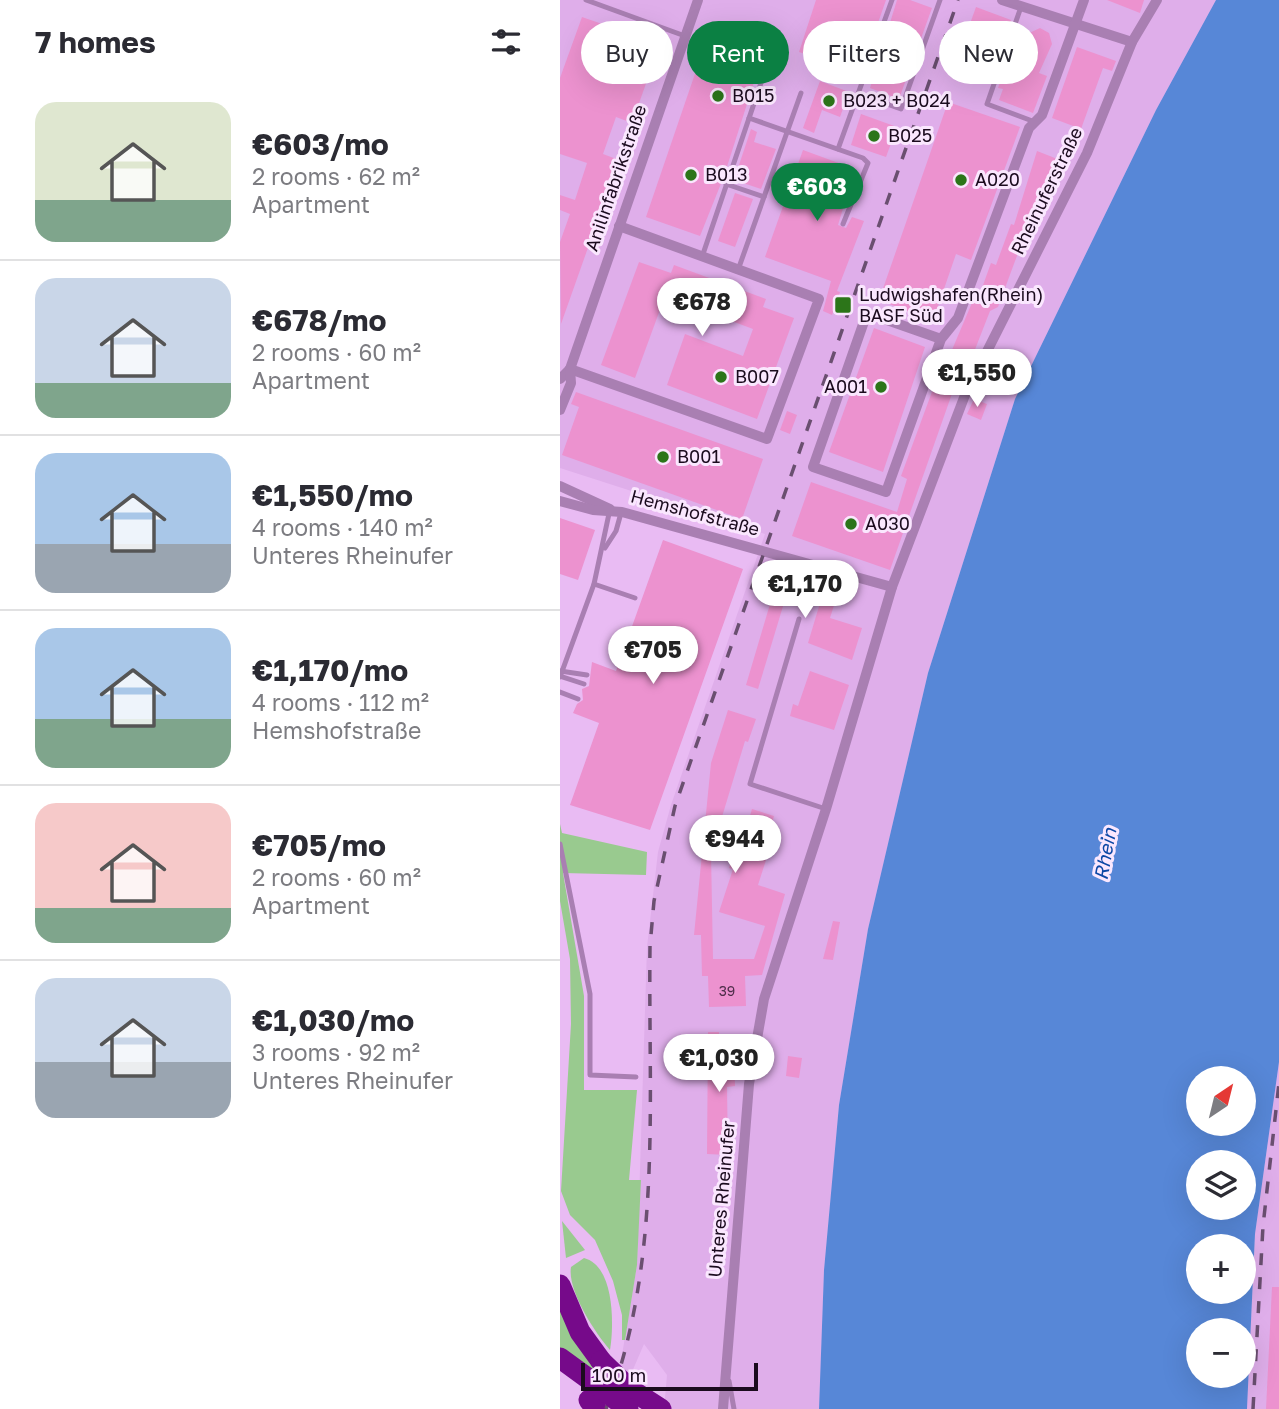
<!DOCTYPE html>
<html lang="en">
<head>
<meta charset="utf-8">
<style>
  :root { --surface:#fff; --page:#f2f2f3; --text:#2b2b33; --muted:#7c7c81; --line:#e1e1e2; --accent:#0b8043 }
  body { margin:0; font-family:"Golos Text",sans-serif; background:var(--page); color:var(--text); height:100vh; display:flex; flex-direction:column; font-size:26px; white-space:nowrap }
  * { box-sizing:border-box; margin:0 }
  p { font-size:23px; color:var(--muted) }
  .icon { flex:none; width:38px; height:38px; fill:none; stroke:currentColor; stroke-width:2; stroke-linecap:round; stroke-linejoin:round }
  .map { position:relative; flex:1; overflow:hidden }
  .drawer { display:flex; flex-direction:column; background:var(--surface); width:560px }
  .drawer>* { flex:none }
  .top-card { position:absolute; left:21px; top:21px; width:592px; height:63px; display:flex; gap:14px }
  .needle { width:46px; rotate:35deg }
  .fabs { position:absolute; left:626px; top:1066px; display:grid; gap:14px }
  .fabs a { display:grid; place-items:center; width:70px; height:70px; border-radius:50%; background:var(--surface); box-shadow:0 7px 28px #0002; font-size:35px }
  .scale { position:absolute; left:21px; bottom:18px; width:177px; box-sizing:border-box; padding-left:7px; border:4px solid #1b0b1e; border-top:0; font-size:19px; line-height:24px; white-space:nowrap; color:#1b0b1e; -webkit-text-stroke:5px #fae7fe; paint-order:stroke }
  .price { position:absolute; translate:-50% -60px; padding:0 16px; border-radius:24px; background:#fff; color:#222; font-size:23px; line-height:46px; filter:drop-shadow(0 2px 4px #0008) }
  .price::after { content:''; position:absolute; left:50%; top:42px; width:21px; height:16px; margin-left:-10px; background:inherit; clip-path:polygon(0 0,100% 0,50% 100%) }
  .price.current { background:var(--accent); color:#fff }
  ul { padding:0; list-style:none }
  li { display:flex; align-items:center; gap:21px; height:175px; padding:0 35px }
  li+li { border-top:2px solid var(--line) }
  li span { display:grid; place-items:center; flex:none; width:196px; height:140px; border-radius:21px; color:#555 }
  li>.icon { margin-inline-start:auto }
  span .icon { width:84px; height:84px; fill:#fffc; stroke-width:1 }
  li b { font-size:30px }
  h2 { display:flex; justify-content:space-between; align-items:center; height:84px; padding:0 35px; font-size:30px }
  .chip { padding:0 24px; border-radius:32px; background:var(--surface); box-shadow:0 7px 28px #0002; font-size:24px; line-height:63px }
  .chip.current { background:var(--accent); color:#fff }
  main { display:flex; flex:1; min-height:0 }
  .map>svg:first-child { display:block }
</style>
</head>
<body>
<main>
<section class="drawer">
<h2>7 homes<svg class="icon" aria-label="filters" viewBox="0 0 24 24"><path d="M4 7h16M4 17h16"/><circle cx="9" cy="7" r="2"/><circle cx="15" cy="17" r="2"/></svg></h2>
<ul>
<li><span style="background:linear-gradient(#dfe7d0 70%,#7fa58c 0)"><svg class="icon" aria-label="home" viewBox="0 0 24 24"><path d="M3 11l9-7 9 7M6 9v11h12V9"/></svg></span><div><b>€603/mo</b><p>2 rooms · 62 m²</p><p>Apartment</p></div></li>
<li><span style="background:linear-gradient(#c9d6e8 75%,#7fa58c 0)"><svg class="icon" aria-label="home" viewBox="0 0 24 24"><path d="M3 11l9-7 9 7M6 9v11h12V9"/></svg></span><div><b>€678/mo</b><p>2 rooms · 60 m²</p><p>Apartment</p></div></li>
<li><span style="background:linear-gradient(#a9c7e8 65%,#9aa5b1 0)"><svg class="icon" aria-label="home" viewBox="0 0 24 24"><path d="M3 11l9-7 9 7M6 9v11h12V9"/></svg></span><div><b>€1,550/mo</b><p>4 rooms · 140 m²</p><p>Unteres Rheinufer</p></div></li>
<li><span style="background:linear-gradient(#a9c7e8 65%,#7fa58c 0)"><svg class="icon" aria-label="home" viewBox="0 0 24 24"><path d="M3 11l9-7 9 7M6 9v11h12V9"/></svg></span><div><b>€1,170/mo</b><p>4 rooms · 112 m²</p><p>Hemshofstraße</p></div></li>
<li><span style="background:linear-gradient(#f6c9c9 75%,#7fa58c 0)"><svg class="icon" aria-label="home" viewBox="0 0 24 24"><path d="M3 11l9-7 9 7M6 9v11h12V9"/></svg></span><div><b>€705/mo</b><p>2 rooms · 60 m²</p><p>Apartment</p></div></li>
<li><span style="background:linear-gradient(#c9d6e8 60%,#9aa5b1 0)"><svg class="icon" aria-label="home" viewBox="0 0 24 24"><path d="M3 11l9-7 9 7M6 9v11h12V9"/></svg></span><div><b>€1,030/mo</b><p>3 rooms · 92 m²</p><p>Unteres Rheinufer</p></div></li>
</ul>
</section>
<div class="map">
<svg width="719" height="1409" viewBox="0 0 719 1409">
  <rect width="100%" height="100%" fill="#e9bbf3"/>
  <g fill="#dfaeea">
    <polygon points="0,0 656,0 596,110 455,399 368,673 308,929 279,1105 264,1270 259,1409 104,1409 107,1375 84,1344 56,1409 43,1409 61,1361 77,1265 87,947 98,852 111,805 205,534 0,468"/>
    <polygon points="719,1062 719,1409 687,1409 695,1234"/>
  </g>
  <g fill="#99ca8f">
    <polygon points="0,824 2,833 87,852 86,875 3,873 24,996 24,1090 77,1090 69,1180 81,1180 77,1265 65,1340 62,1340 62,1315 53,1281 35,1240 10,1215 1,1191 11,1024 10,959 0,901"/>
    <polygon points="2,1221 25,1250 6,1258"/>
    <path d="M24,1258C55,1266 54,1326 50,1350C35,1333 7,1290 11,1267Z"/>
    <polygon points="0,1308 40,1373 38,1379 0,1350"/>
  </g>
  <path fill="#5787d7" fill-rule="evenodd" d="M656,0H719V1062L695,1234L687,1409H259L264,1270L279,1105L308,929L368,673L455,399L596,110ZM639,1078H684V1124H639ZM639,1162H684V1208H639ZM639,1246H684V1292H639ZM639,1330H684V1376H639Z"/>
  <g fill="#ec92cf">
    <polygon points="256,0 326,0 306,57 301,56 296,71 239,52"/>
    <polygon points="337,0 350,0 372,8 339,99 310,88"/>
    <polygon points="547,0 584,0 580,13"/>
    <polygon points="416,7 451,20 428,84 393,71"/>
    <polygon points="22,17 100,44 72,123 56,117 43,154 59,160 1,324 0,242 10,214 0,210 0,195 15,200 27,163 0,154 0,78"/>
    <polygon points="480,28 489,33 492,44 479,73 487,76 473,113 439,100 443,89 438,88 451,51 465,56 465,35"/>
    <polygon points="517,47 556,61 552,71 543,68 521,129 492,118"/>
    <polygon points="140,59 195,79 164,176 140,236 86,217"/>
    <polygon points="260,81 289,92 280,117 262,110 254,133 243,128"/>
    <polygon points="388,102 460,127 411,260 396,254 373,321 319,300"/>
    <polygon points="301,114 337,127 326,157 291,145"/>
    <polygon points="191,129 197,132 194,142 216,149 201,189 174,180"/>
    <polygon points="243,150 295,169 278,225 286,228 292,217 304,221 277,291 280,292 272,315 263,311 271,281 205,257"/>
    <polygon points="477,151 500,160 476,220 471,218 438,307 430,311 407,370 401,368 330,570 232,536 251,482 337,512 347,479 341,476 380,370 383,371 414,298 418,299 431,263 436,265 451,224 454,225"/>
    <polygon points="175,193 193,199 175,247 158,241"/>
    <polygon points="79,262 111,273 114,265 206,299 203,307 234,318 197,419 107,385 125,334 183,356 193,329 105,296 75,378 41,365"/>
    <polygon points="314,328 365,347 323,472 269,452"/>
    <polygon points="16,392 203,459 182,519 2,455 19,407 11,404"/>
    <polygon points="414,399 427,404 421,420 407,414"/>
    <polygon points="227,411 237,415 230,434 220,430"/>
    <polygon points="0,518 35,530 18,580 0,574"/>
    <polygon points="103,540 183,569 90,830 10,805 39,723 13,713 17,704 23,700 22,689 29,686 32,662 56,671"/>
    <polygon points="221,567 280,586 270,618 302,628 292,660 248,643 260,603 227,593 198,689 186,685"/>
    <polygon points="250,671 289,685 274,730 230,716 233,704 238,706"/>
    <polygon points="168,710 196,719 188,742 185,741 151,853 153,959 194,959 205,926 159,912 173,869 169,868 176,846 181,847 192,809 214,816 201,859 206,860 198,885 225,894 202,975 185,976 186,1006 149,1007 148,976 142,976 141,935 134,935 151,763"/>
    <polygon points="273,921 280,922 273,960 263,959"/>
    <polygon points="148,1032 159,1032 159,1048 174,1048 175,1086 167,1087 168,1155 147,1154"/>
    <polygon points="228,1056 242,1058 239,1078 226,1076"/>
    <polygon points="712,1287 719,1287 719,1409 706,1409"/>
  </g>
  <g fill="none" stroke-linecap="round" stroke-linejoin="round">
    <g stroke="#a97fb2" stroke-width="5">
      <polyline points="26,0 125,36"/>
      <polyline points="461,7 427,104 475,122"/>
      <polyline points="299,94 341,109 380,0"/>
      <polyline points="189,118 303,158 308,163 283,224"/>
      <polyline points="278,149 332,0"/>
      <polyline points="166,184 204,197"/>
      <polyline points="142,257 206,68"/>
      <polyline points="178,270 241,93"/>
      <polyline points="45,548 56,531 61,513"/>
      <polyline points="34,584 75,598"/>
      <polyline points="239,619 190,784 266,809"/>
      <polyline points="0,671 27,675"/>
      <polyline points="0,676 24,684"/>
      <polyline points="0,677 34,584 50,509"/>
      <polyline points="0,692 18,699"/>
      <polyline points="0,844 30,994 30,1075 76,1077"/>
      <polyline points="169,1381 174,1409"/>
    </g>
    <g stroke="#a97fb2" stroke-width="10">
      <polyline points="442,0 572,42"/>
      <polyline points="381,339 307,313 253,467 326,492 381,339 398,318 469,128 482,115 524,0"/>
      <polyline points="10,369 207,439 259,299 59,226"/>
      <polyline points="0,379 10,369"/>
      <polyline points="0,410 11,383 10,369 138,0"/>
      <polyline points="0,486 50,509"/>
      <polyline points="0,501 33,510 62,512 332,587"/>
      <polyline points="163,1409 189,1084 204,999 266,809 332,587 405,395 527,153 572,42 597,0"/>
    </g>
    <g stroke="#760a8a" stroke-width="21">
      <polyline points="0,1285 20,1332 41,1361"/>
      <polyline points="0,1358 37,1385"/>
      <polyline points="29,1400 36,1409"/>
    </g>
    <g stroke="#6a4f70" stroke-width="3.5" stroke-dasharray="12 12" stroke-linecap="butt">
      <path d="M46,1409C103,1263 88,1100 90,946L94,901L115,806L398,0"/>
      <polyline points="693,1409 703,1226 719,1083"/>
    </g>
    <g stroke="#760a8a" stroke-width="21">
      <polyline points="41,1361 70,1389 101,1409"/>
      <polyline points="37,1385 68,1409"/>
    </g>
  </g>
  <g fill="#2c7519" stroke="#fae7fe" stroke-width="2.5">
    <circle cx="158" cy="96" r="7"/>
    <circle cx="269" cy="101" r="7"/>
    <circle cx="314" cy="136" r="7"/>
    <circle cx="131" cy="175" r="7"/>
    <circle cx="401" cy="180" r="7"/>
    <rect x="274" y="296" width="18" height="18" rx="3.5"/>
    <circle cx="161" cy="377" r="7"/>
    <circle cx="321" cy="387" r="7"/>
    <circle cx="103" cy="457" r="7"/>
    <circle cx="291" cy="524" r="7"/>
  </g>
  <g text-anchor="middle" stroke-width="6" stroke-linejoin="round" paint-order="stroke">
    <g font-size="14" fill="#4f2d4a">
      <text x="167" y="996">39</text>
    </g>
    <g font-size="18" fill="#1b0b1e" stroke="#fae7fe" text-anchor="start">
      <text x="172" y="102">B015</text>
      <text x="283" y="107">B023 + B024</text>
      <text x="328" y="142">B025</text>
      <text x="145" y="181">B013</text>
      <text x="415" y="186">A020</text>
      <text x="299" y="301">Ludwigshafen(Rhein)<tspan x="299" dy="21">BASF Süd</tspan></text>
      <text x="175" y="383">B007</text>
      <text x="307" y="393" text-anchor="end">A001</text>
      <text x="117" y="463">B001</text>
      <text x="305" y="530">A030</text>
    </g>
    <g font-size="18" fill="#1b0b1e" stroke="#fae7fe">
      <text transform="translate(56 178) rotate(-71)" y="6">Anilinfabrikstraße</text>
      <text transform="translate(487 191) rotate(-64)" y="6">Rheinuferstraße</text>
      <text transform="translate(135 513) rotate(15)" y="6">Hemshofstraße</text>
      <text transform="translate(162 1199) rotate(-85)" y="6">Unteres Rheinufer</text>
    </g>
    <g font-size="19" font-style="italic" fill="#0b47a5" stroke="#fae7fe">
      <text transform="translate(545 854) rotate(-80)" y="7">Rhein</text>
    </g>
  </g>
</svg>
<div class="fabs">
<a><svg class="needle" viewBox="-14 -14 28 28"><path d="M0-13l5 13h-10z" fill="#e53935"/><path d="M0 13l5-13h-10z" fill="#7c7c81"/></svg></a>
<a><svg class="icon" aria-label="layers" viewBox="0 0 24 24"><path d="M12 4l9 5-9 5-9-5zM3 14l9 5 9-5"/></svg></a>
<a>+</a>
<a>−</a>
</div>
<div class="scale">100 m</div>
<b class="price current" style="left:257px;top:223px">€603</b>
<b class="price" style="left:142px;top:338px">€678</b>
<b class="price" style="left:417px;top:409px">€1,550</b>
<b class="price" style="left:245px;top:620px">€1,170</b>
<b class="price" style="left:93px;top:686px">€705</b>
<b class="price" style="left:175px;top:875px">€944</b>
<b class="price" style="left:159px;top:1094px">€1,030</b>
<div class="top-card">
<a class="chip">Buy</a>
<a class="chip current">Rent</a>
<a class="chip">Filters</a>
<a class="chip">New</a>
</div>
</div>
</main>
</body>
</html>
